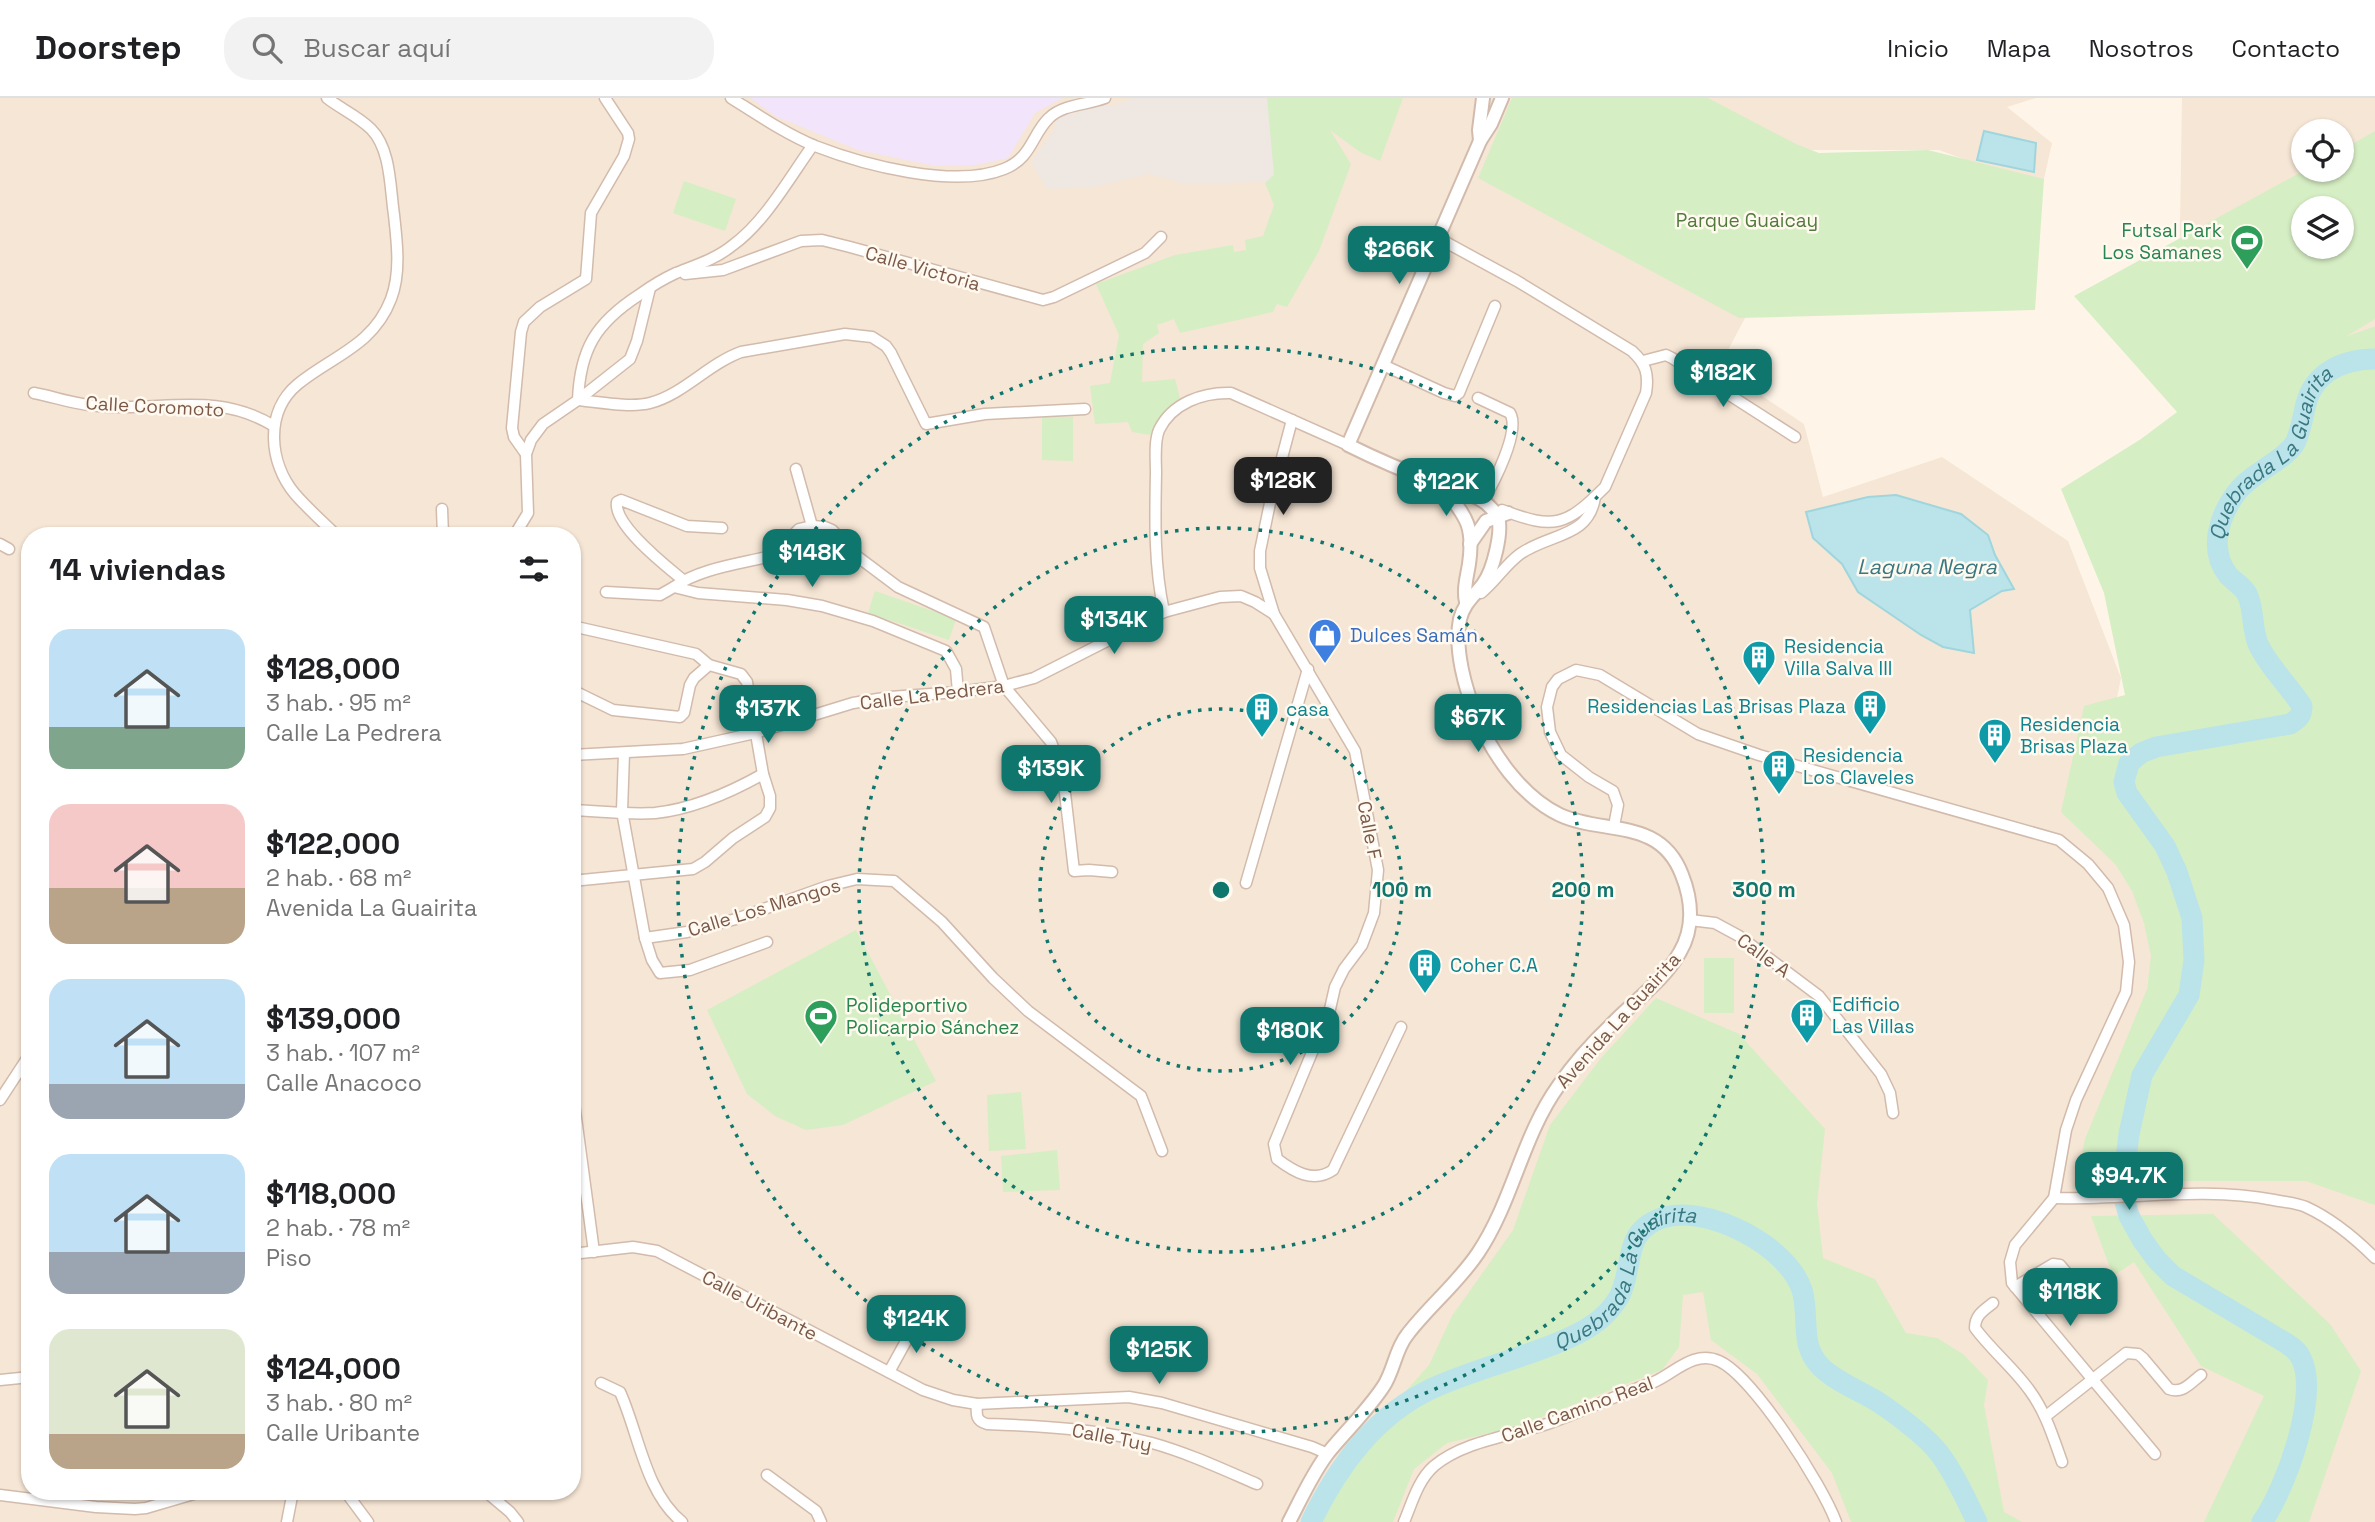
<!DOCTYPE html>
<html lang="es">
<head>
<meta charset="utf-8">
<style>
  :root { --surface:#fff; --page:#f2f2f2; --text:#202124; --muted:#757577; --line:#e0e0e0; --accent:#0f766e }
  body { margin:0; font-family:"Space Grotesk",sans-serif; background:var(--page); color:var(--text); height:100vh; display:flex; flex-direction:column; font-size:26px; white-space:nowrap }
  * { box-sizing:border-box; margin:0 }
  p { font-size:23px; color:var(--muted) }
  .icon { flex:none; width:38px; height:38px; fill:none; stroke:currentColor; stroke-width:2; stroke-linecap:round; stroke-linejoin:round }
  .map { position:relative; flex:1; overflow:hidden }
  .side { position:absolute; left:21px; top:429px; width:560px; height:973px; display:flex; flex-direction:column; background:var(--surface); border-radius:28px; box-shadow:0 2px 5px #0004 }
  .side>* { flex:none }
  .fabs { position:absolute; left:2291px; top:21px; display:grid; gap:14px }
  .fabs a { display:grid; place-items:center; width:63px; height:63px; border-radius:50%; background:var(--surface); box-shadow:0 2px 5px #0004; font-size:35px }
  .price { position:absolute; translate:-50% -60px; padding:0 16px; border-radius:14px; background:var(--accent); color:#fff; font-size:23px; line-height:46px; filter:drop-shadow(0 2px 4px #0008) }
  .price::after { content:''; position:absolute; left:50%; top:42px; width:21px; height:16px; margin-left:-10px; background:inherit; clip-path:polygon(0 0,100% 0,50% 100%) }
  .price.current { background:#222; color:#fff }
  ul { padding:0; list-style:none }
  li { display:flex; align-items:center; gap:21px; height:175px; padding:0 28px }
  li span { display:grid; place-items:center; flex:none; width:196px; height:140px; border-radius:21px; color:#555 }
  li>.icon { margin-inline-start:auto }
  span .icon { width:84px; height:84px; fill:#fffc; stroke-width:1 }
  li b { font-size:30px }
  h2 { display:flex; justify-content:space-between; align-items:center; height:84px; padding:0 28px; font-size:30px }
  header { display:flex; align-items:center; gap:42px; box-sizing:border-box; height:98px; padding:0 35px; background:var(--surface); border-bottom:2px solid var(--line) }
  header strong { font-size:33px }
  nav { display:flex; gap:38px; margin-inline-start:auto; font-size:24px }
  .search { width:490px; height:63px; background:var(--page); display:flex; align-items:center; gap:18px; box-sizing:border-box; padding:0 24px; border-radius:28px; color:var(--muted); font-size:26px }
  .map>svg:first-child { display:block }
</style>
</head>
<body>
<header>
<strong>Doorstep</strong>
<div class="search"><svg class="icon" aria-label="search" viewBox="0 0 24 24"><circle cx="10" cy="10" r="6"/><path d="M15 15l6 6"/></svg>Buscar aquí</div>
<nav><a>Inicio</a><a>Mapa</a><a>Nosotros</a><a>Contacto</a></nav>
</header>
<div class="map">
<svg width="2375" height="1424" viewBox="0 0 2375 1424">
  <rect width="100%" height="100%" fill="#fef5e8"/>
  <g fill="#f6e6d5" fill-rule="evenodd">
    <path d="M0,0H2036L2007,9L2052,45L2042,90L1939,52H1779L1745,220L1719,269L1804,326L1823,399L1942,359L2068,443L2121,580L2093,719L2168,828L2148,881L2147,891L2375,762V1424H0ZM30,438H572V1393H30Z"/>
    <path d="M2182,0H2375V228L2218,285L2179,194ZM2303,33H2342V72H2303ZM2303,110H2342V149H2303Z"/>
  </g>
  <polygon fill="#efe7e1" points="1132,0 1287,0 1306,83 1184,86 1150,76 1094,89 1047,91 1031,64 1053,33 1057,20 1089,9 1116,7"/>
  <polygon fill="#f2e4fb" points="751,0 1062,0 1035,15 1008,60 975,67 936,68 858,52 775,18"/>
  <g fill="#d6eec4" fill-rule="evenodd">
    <polygon points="1267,0 1403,0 1380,63 1360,54 1330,32 1351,66 1319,153 1287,209 1277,206 1273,214 1180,235 1174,221 1157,227 1159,235 1143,246 1142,284 1175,281 1181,304 1167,313 1150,337 1132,334 1128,324 1095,326 1090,288 1110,285 1119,237 1096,186 1175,157 1233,147 1234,154 1246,152 1245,142 1263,138 1274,107 1265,85 1274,77"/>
    <polygon points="1512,0 1708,0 1796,46 1819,55 1928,52 2044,81 2035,212 1739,220 1478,80"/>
    <path d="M2375,33V221L2347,238L2375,228V1107L2306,1083H2174L2078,1076L2085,1041L2147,891L2151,858L2144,825L2132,793L2116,767L2061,714L2084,608L2125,597L2104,495L2061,391L2141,341L2177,314L2074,198L2305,72H2342V52ZM2342,110V149H2303V110Z"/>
    <polygon points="684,83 736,101 725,133 673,115"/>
    <polygon points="1042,318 1073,319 1073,363 1042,362"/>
    <polygon points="875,493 956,521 949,542 868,515"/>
    <polygon points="856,832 936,983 843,1027 806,1032 775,1018 747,996 707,912"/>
    <rect x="1704" y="860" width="30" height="55"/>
    <polygon points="1656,900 1739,936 1825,1031 1817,1106 1823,1160 1875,1181 1906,1235 1937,1240 1963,1256 1988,1282 1984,1307 2004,1414 2022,1424 1851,1424 1832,1375 1757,1276 1711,1242 1703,1194 1683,1197 1679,1249 1662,1272 1516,1329 1447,1345 1414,1371 1393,1424 1304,1424 1319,1391 1429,1267 1452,1218 1513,1132 1550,1027 1601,960"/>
    <polygon points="1021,994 1026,1051 989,1053 987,997"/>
    <polygon points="1057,1052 1060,1092 1003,1094 1001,1058"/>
    <polygon points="2213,1116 2330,1226 2361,1273 2309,1424 2204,1424 2264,1298 2201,1268 2134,1164 2113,1178 2091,1118"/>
  </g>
  <g fill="#bae4ea" stroke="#9fd5dd" stroke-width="2">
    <polygon points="1984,33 2036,45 2034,74 1977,62"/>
    <polygon points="1896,397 1961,416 1988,437 1995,457 2014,491 2002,493 1970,512 1974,555 1943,549 1921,537 1858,494 1842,466 1813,440 1806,414 1868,399"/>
  </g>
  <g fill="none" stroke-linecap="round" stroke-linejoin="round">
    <g stroke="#bae4ea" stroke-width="21">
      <path id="s1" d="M1311,1424C1338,1368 1375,1317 1433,1290C1472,1272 1516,1262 1557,1245C1582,1235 1605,1223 1619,1199C1635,1169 1621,1134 1662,1120C1706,1105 1788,1148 1802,1192C1810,1218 1799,1246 1820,1268C1833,1282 1860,1293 1878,1304C1895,1315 1927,1339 1939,1355C1954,1375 1966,1401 1977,1424"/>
      <path id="s2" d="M2262,1424C2285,1392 2320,1297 2301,1260C2298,1253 2292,1249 2286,1245L2173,1178L2157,1162L2143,1143L2129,1118L2124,1100V1077L2129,1036L2142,977L2189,897L2194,862L2192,820L2177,774L2165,748L2127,695L2124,684L2129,665L2141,655L2156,649L2290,626C2298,621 2302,618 2302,608C2289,588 2270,570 2259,548C2251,532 2255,512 2247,496C2243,488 2234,484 2228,477C2208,451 2219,418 2237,394C2252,374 2288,361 2296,343C2301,331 2303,318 2306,306C2314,274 2344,261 2375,261"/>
    </g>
    <defs>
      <g id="minor">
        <path d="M327,0C341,11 358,18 371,31C391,51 390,90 394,117C397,144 401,175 391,201C373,248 332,258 298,286C264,314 269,365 295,396C308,411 323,424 337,438"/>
        <path d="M731,0C758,17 786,36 815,48C864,67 954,91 1004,71C1032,60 1032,36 1049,20C1063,6 1088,7 1105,0"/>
        <path d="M1438,140L1517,183L1632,253C1646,266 1649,276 1646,295L1605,389C1566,428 1555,432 1502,412"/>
        <polyline points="685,176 723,172 801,143 822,142 850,149 1043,202 1054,199 1145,155 1161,139"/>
        <polyline points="1643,263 1666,257 1672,260 1795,339"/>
        <polyline points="1383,267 1444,295 1455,298 1459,295 1495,208"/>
        <path d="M34,295C55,299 77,307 98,308C161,314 215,292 274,328"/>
        <path d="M1478,300L1510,315C1521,333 1493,386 1483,403"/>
        <path d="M578,302C599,304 631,310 650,305C684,296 708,266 741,254L845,236L872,239L886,248L891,255L926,326L985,316L1085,311"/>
        <polyline points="578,302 630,261 637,243 650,190"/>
        <path d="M1292,322L1270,405L1260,453V470L1274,516L1355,653L1378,772L1374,815L1362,847L1344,871L1335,889L1330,911L1274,1046L1277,1061C1293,1073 1313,1086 1333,1072L1401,929"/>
        <polyline points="526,356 514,339 512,330 521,234 524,224 540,209 586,181 591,115 624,58 629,41 628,35 605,0"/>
        <polyline points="796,371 812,428"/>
        <polyline points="442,411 443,438"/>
        <path d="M514,438L528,415L526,356L531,342L543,326L578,302C580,251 596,225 639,197C650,189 663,181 676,175C696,167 716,161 733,147C765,124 790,79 813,47"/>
        <polyline points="0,446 9,451"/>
        <path d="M683,482C666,468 613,427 617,404L621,402L687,428L722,430"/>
        <path d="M674,489C699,471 738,466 767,459L776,454L799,431L812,428L825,429L832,432L854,456L898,489L984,529L1004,588L1051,644L1057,659L1063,678L1074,773L1089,772L1112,774"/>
        <polyline points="606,494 660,497 674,489 698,495 787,502 822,508 873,523 946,553 956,571 958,594"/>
        <path d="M1481,495C1495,484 1505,467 1520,456C1550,435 1589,440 1595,399"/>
        <path d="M1164,514C1154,468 1155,422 1156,375C1156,362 1154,344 1159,332C1172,305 1203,294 1231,295L1348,347"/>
        <polyline points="572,528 696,556 709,567"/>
        <polyline points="572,592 613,612 680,619 684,615 690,587 694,580 709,567 741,576 747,584 763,676 770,698 770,710 765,719 733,740 705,764 693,771 572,783"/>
        <polyline points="624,655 622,713 645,840 687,834 736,821 828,788 857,781 894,783 942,824 993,880 1028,913 1141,998 1162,1053"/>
        <polyline points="572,657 683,651 755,635 853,605 890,599 958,594 1004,588 1034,580 1164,514 1220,499 1241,498 1255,504 1274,516"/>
        <path d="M572,712C598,713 629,717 655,715C692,711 731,694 763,676"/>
        <path d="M1614,728L1618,707L1613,693L1589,679L1561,657L1550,634L1547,609L1552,589L1558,581L1576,572L1600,577L1698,636L1759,657L2059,742L2088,766L2108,790L2124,827L2129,864L2126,894L2076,1002L2066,1032L2054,1100C2127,1102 2202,1088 2274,1102C2284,1104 2297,1105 2306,1109C2332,1121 2355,1140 2375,1160"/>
        <polyline points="1246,785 1308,571"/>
        <polyline points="1690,822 1715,825 1739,838 1819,898 1881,976 1890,995 1893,1015"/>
        <polyline points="645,840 652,862 660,875 690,872 767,844"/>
        <polyline points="572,990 594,1154"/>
        <polyline points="0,1002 30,956"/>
        <polyline points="2054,1100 2015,1147 2010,1164 2012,1185 2155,1356"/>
        <polyline points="572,1156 633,1149 657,1153 923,1292 953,1302 977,1306 1129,1299 1162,1305 1312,1349 1328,1356"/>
        <polyline points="2015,1189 2053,1166 2060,1167 2081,1192"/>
        <path d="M1993,1205C1984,1212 1975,1217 1975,1230C1992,1253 2014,1270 2030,1293C2046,1315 2053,1339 2062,1364"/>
        <polyline points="889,1274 916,1225"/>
        <polyline points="0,1282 30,1279"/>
        <path d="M601,1285L620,1294C639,1336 645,1394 682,1424"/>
        <path d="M977,1306C976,1317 976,1323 987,1326C1043,1328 1097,1331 1152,1345C1188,1355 1222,1371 1257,1386"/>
        <path d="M2046,1318L2126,1255L2138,1256L2143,1260L2169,1291C2183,1296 2190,1285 2201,1277"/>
        <polyline points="767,1377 816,1413 821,1424"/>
        <polyline points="345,1393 368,1424"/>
        <polyline points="485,1393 510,1414 518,1424"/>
        <polyline points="0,1397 96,1409 135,1411 146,1410 204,1393"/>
        <polyline points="287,1424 293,1393"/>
        <path d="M1404,1424C1412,1405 1418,1382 1434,1368C1464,1343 1511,1338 1547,1326C1576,1316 1603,1303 1631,1293C1639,1289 1648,1287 1656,1283C1675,1274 1695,1252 1719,1263C1753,1278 1823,1388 1836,1424"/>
      </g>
      <g id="tertiary">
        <polyline points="1480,43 1479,32 1483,0"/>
        <path d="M1441,387C1464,417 1475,425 1469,466C1467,479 1463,491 1466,504"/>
        <polyline points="1470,446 1486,423 1508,415"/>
        <path d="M1289,1424C1301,1401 1312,1376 1328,1355C1346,1333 1367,1313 1383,1289C1394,1273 1395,1252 1407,1237C1429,1208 1458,1185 1478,1155C1513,1103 1522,1038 1559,987C1574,965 1592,945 1611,927C1634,903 1664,883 1680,854C1694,830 1692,802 1682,777C1660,719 1604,737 1560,717C1522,699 1492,656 1477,619C1465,591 1454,551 1460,521C1464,505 1474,498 1483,486C1493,473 1504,431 1497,417C1496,415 1489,408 1487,406C1475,396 1456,392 1441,387C1409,375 1378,362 1348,347L1480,43L1491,26L1502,0"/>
      </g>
    </defs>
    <use href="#minor" stroke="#d2bbac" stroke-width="13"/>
    <use href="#tertiary" stroke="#d2bbac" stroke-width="16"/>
    <use href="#minor" stroke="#fff" stroke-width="10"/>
    <use href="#tertiary" stroke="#fff" stroke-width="12"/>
  </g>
  <g fill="none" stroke="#0f766e" stroke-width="3.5" stroke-dasharray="3.5 7">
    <circle cx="1221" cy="792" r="181"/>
    <circle cx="1221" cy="792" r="362"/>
    <circle cx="1221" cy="792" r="543"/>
  </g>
  <defs>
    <symbol id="stadium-pin" viewBox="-11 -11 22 30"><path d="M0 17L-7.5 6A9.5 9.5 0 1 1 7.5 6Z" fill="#2e9e5b" stroke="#fff9f0"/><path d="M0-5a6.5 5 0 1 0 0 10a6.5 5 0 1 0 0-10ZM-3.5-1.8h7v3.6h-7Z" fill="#fff"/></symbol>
    <symbol id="shop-pin" viewBox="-11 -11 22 30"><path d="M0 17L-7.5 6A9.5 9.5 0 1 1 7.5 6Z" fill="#3f7fe0" stroke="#fff9f0"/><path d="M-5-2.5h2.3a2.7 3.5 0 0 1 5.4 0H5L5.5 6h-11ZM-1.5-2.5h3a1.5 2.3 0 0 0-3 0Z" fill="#fff"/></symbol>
    <symbol id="building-pin" viewBox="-11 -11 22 30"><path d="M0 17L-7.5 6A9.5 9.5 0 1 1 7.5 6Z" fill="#0f9aa8" stroke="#fff9f0"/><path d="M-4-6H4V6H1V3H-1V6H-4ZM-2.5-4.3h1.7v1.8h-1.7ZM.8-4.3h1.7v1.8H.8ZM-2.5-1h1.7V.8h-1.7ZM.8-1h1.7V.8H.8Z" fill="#fff"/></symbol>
  </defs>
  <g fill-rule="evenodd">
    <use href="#stadium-pin" x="2228" y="124" width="38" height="52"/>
    <use href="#shop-pin" x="1306" y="518" width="38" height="52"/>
    <use href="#building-pin" x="1740" y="540" width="38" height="52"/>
    <use href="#building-pin" x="1851" y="589" width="38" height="52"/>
    <use href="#building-pin" x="1243" y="592" width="38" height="52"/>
    <use href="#building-pin" x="1976" y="618" width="38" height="52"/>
    <use href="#building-pin" x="1760" y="649" width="38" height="52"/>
    <use href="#building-pin" x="1406" y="848" width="38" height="52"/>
    <use href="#building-pin" x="1788" y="898" width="38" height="52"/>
    <use href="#stadium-pin" x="802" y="899" width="38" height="52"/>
  </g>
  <g text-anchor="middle" stroke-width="5" stroke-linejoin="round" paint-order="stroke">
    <g font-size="19" fill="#517b3d" stroke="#fff9f0">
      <text x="1747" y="129">Parque Guaicay</text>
    </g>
    <g font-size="19" fill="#27864d" stroke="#fff9f0" text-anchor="end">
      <text x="2222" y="139">Futsal Park<tspan x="2222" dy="22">Los Samanes</tspan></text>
      <text x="846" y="914" text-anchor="start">Polideportivo<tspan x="846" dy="22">Policarpio Sánchez</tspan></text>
    </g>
    <g font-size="19" fill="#7b5949" stroke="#fff9f0">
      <text transform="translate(923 170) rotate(16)" y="7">Calle Victoria</text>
      <text transform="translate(155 308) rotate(3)" y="7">Calle Coromoto</text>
      <text transform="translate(932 596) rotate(-7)" y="7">Calle La Pedrera</text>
      <text transform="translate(1370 732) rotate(79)" y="7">Calle F</text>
      <text transform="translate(764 809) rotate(-17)" y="7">Calle Los Mangos</text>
      <text transform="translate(1764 857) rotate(36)" y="7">Calle A</text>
      <text transform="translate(1618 922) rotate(-48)" y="7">Avenida La Guairita</text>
      <text transform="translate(760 1207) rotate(28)" y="7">Calle Uribante</text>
      <text transform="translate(1577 1311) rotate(-20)" y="7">Calle Camino Real</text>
      <text transform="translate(1112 1339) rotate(11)" y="7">Calle Tuy</text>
    </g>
    <g font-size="19" fill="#366cbe" stroke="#fff9f0" text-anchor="start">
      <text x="1350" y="544">Dulces Samán</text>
    </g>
    <g font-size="19" fill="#0d838f" stroke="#fff9f0" text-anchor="start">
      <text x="1784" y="555">Residencia<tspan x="1784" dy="22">Villa Salva III</tspan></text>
      <text x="1846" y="615" text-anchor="end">Residencias Las Brisas Plaza</text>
      <text x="1286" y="618">casa</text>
      <text x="2020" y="633">Residencia<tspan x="2020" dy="22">Brisas Plaza</tspan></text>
      <text x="1803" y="664">Residencia<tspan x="1803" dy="22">Los Claveles</tspan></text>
      <text x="1450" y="874">Coher C.A</text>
      <text x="1832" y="913">Edificio<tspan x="1832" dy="22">Las Villas</tspan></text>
    </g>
    <g font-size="21" font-style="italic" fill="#3a7881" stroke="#fff9f0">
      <text dy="7" stroke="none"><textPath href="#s2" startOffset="1376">Quebrada La Guairita</textPath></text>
      <text x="1927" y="476">Laguna Negra</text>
      <text dy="7" stroke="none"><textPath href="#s1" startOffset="420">Quebrada La Guairita</textPath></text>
    </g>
  </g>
  <circle cx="1221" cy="792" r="10" fill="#0f766e" stroke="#fff9f0" stroke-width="3.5"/>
  <g font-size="21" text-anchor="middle" font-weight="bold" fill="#0f766e" stroke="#fff9f0" stroke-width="5" stroke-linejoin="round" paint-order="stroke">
    <text x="1402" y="799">100 m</text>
    <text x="1583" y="799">200 m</text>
    <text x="1764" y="799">300 m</text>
  </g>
</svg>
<div class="fabs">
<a><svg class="icon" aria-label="locate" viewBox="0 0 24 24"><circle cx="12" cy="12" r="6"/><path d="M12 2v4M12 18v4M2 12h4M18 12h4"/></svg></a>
<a><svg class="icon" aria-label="layers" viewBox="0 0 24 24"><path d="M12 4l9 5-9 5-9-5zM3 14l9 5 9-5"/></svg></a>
</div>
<b class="price" style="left:1399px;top:188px">$266K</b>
<b class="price" style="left:1723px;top:311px">$182K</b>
<b class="price current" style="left:1283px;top:419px">$128K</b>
<b class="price" style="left:1446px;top:420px">$122K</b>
<b class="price" style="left:812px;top:491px">$148K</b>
<b class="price" style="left:1114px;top:558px">$134K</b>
<b class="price" style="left:768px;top:647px">$137K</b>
<b class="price" style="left:1478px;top:656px">$67K</b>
<b class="price" style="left:1051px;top:707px">$139K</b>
<b class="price" style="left:1290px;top:969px">$180K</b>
<b class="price" style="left:2129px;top:1114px">$94.7K</b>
<b class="price" style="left:2070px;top:1230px">$118K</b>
<b class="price" style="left:916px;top:1257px">$124K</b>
<b class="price" style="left:1159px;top:1288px">$125K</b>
<section class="side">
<h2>14 viviendas<svg class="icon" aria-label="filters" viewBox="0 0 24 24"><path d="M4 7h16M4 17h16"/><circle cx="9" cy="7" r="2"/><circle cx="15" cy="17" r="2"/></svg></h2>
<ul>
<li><span style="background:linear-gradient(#bfe0f5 70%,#7fa58c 0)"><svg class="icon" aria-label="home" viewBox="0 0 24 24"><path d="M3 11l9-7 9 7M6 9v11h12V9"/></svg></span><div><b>$128,000</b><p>3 hab. · 95 m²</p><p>Calle La Pedrera</p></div></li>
<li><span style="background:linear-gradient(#f6c9c9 60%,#b9a48a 0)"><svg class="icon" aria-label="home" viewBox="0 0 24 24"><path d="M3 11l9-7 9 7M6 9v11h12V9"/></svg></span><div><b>$122,000</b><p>2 hab. · 68 m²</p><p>Avenida La Guairita</p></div></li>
<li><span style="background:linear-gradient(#bfe0f5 75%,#9aa5b1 0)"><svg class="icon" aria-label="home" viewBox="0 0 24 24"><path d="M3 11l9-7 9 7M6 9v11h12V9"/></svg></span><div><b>$139,000</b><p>3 hab. · 107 m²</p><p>Calle Anacoco</p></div></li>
<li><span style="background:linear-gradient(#bfe0f5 70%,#9aa5b1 0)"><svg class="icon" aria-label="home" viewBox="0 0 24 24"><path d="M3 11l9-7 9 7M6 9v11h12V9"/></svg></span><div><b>$118,000</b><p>2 hab. · 78 m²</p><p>Piso</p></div></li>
<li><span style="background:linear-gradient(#dfe7d0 75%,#b9a48a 0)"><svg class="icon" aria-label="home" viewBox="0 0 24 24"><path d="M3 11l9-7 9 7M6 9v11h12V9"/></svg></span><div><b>$124,000</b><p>3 hab. · 80 m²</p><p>Calle Uribante</p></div></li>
</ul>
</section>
</div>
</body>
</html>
